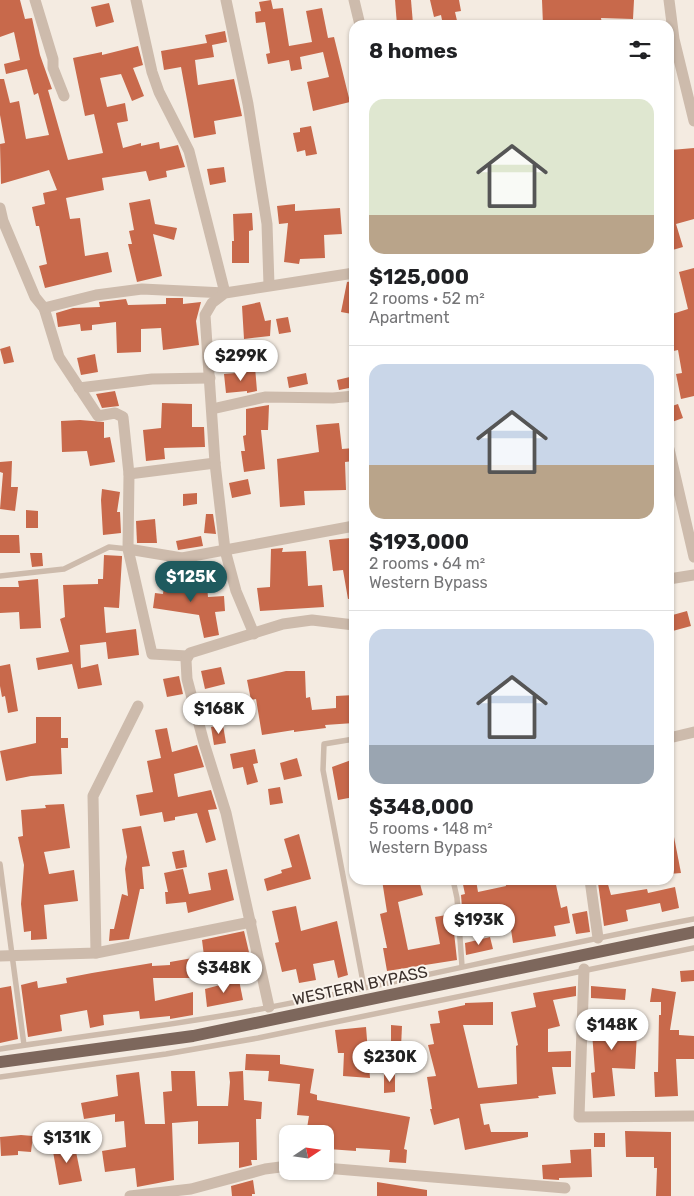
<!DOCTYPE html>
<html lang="en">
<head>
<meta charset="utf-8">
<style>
  :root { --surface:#fff; --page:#f6f6f6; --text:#202124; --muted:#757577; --line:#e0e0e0; --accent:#1f5a5e }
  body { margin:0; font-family:Rubik,sans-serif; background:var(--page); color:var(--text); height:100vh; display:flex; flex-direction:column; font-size:19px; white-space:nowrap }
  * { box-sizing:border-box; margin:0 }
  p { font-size:16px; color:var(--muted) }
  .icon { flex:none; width:28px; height:28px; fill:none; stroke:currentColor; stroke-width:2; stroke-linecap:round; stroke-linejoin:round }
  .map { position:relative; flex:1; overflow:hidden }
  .drawer { position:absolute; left:349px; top:20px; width:325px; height:865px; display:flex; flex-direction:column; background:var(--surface); border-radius:15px; box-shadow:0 1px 4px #0004 }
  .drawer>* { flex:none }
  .needle { width:32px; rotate:77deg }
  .controls { position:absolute; left:279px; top:1125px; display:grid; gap:10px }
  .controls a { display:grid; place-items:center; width:55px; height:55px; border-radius:10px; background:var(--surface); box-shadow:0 1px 4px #0004; font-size:25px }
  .price { position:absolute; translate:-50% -42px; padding:0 11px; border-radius:18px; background:#fff; color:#222; font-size:16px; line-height:32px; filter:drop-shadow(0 1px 2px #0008) }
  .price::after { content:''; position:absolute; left:50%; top:30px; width:15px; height:11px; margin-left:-8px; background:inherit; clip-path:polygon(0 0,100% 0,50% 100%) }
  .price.active { background:var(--accent); color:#fff }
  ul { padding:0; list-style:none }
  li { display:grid; align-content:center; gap:10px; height:265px; padding:0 20px }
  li+li { border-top:1px solid var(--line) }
  li span { display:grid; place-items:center; height:155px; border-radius:15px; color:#555 }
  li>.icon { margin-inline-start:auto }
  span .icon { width:90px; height:90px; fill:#fffc; stroke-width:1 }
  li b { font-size:21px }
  h2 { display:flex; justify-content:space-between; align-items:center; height:60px; padding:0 20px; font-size:21px }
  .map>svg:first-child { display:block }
</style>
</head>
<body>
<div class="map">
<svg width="694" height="1196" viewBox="0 0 694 1196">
  <rect width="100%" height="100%" fill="#f4ebe1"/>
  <g fill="#c8694b">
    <polygon points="0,0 20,0 25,19 32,18 40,55 52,89 48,90 68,160 103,153 94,114 85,116 73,58 102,52 102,55 138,46 143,65 133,68 144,96 132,101 121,74 100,78 107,107 125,103 128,121 117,123 123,148 141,143 141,146 159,142 160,149 178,145 185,167 166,171 167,177 149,181 146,171 102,178 104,190 66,198 70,219 80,218 85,256 108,252 112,272 45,288 39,266 47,264 39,226 36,226 32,207 45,204 43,193 57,190 49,170 1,184 0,144 5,143 0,115 0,79 4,79 10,103 19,101 26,139 49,135 38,93 34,95 27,69 6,74 4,64 20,60 14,32 0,37"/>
    <polygon points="271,0 273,9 283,8 289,46 312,42 306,11 322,8 328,38 334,37 350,102 313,111 307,82 329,77 323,52 300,57 302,69 291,71 289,60 268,64 266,54 270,53 265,22 256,23 255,12 261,11 259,2"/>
    <polygon points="395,0 411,0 413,24 397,25"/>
    <polygon points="430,0 459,0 461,11 455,12 458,25 443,25 441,15 434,17"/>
    <polygon points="542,0 634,0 633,19 601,18 602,24 543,25"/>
    <polygon points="109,3 114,22 96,27 91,7"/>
    <polygon points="225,31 227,42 212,45 214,57 195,60 198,85 234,79 242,116 214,121 216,134 194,138 181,67 164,70 161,51 207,43 205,35"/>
    <polygon points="311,126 317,154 306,156 305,150 297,152 293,133 300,132 300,128"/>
    <polygon points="694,148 694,219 676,224 683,247 669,251 669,176 674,176 671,150"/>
    <polygon points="224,167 226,182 210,185 207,169"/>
    <polygon points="150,199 155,224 177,228 174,240 153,234 162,276 137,282 128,244 132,244 129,231 134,230 129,203"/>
    <polygon points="295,204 295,211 340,208 342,234 324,235 325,258 300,259 299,264 284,262 288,223 279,224 277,206"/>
    <polygon points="252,213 253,230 249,231 249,263 232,263 232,241 234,241 233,214"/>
    <polygon points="694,268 694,396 681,399 676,374 682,373 678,350 669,352 669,315 688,309 679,272"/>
    <polygon points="354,281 352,314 341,312 347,282"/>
    <polygon points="166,298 183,298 183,304 201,302 196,321 199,345 163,350 161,328 141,329 141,352 117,353 116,322 92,325 92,330 81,331 80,324 58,327 56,313 73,308 100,307 99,302 126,299 128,305 166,304"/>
    <polygon points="260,302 265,321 271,320 270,336 244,339 242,306"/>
    <polygon points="288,317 291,332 279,334 276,319"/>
    <polygon points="10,346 14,362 4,364 0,349"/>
    <polygon points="95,354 98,372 81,375 77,358"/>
    <polygon points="247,367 255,367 257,391 247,393 247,391 226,393 224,374 247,372"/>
    <polygon points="306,373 308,384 289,388 287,377"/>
    <polygon points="354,376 354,387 339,390 337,380"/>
    <polygon points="115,391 119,406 102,408 96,394"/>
    <polygon points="162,403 192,404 192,427 204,427 205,447 164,448 165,459 146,461 143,430 161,428"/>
    <polygon points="678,404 683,418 669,423 669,407"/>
    <polygon points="269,405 268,430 261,430 265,469 244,472 241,451 245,451 243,436 246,435 246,409"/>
    <polygon points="80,420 104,422 104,438 110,437 115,462 90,466 87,451 62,452 61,421"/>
    <polygon points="339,423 342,449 354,448 354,461 345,462 346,490 304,491 305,505 280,507 277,459 319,452 316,425"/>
    <polygon points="12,461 11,487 18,487 15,511 0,509 3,473 0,472 0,462"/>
    <polygon points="248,479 251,494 232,498 229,483"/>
    <polygon points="102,489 120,492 117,512 120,512 121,533 103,535 101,500"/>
    <polygon points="197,493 197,504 183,506 183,494"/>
    <polygon points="26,510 38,511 38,528 26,528"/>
    <polygon points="206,514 213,514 216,534 204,533"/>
    <polygon points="155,519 157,543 137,543 136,521"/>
    <polygon points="0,535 19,535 20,553 0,553"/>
    <polygon points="201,536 203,546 178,550 176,541"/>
    <polygon points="351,538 352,544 354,544 354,598 348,599 343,570 333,571 329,540"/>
    <polygon points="283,548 282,552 306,551 308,586 322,585 324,607 260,611 257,588 270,587 271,549"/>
    <polygon points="30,553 42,553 43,566 32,567"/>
    <polygon points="104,555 122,556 122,558 119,608 104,607 106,633 136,629 139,655 108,659 106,642 80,645 81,668 98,664 102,685 78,689 72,664 38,670 36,658 69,652 60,619 65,617 63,585 98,584 98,579 103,579"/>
    <polygon points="165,577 190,580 188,589 207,586 208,597 224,596 225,611 215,612 219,635 204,638 199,615 153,608 155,593 163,594"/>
    <polygon points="38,579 41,628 20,629 19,612 0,613 0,587 19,587 18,581"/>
    <polygon points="687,611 691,626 669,632 669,616"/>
    <polygon points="10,664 18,711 8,713 5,696 2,697 0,686 0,666"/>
    <polygon points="221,667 225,684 205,689 201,671"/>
    <polygon points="286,671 305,671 306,698 310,697 312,710 336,708 336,696 354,695 354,723 325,725 326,728 294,732 294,730 262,735 256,699 251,700 247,680"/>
    <polygon points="179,676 183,694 167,697 163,679"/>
    <polygon points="36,717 61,717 61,738 68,738 68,748 61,748 62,774 31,776 6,781 0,751 36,743"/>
    <polygon points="223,725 226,743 214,745 211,727"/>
    <polygon points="167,728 172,752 197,745 204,767 174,774 178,797 211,790 217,809 208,810 216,840 206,843 197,813 175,817 175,820 164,822 162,812 140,816 136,795 153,792 147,761 161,758 155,730"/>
    <polygon points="255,749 258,763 253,764 258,782 247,785 243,767 233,769 230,754"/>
    <polygon points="297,758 302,776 284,780 280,763"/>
    <polygon points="354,759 354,797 338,800 332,767"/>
    <polygon points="280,787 283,803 270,805 268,789"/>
    <polygon points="64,804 70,848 44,852 49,874 74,870 78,901 44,905 47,939 31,940 31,931 24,932 21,904 24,865 18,837 23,836 21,810 46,808 45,805"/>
    <polygon points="141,826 150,866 142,867 144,889 140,889 129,939 109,941 110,929 114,929 122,894 128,896 125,869 127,857 122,829"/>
    <polygon points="299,834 311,879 267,891 264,879 282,873 281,870 292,867 284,839"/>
    <polygon points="669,837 674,837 681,873 669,874"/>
    <polygon points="184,850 187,867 176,869 172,852"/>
    <polygon points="183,869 189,894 211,890 208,873 227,869 234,900 188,913 186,902 166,904 165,892 168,892 164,873"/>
    <polygon points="382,880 401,880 401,883 419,880 423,895 398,902 408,950 440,944 435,917 452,914 457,960 387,971 383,948 387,948 380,914 387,912"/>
    <polygon points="462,880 476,880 478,892 506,886 505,880 555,880 561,908 567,906 570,923 554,926 556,936 513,943 509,916 484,921 483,916 463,920 461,895 465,894"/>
    <polygon points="607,881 611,895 647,889 648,893 675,887 679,908 662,912 660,903 626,910 628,921 604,926 598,883"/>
    <polygon points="296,906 301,931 337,921 348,975 338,978 334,960 313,964 316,980 299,983 296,969 282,972 275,943 279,942 272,911"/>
    <polygon points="587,911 590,932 576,934 572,914"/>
    <polygon points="244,931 252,965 237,969 238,978 153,978 155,1001 193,992 193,1015 170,1019 170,1016 140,1019 139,1011 103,1015 104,1025 90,1028 87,1010 60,1015 62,1031 28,1037 21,985 37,981 38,988 67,983 66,978 92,973 152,963 152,966 170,965 170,962 204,956 202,940"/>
    <polygon points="490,937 493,949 466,955 465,943"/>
    <polygon points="694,970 694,981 681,982 680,971"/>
    <polygon points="239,980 243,1000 207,1007 205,989"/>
    <polygon points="11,986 18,1039 0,1043 0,988"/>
    <polygon points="576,986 576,996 553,1000 560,1026 548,1029 548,1052 571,1051 571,1067 552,1067 556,1094 538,1096 539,1098 480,1104 484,1125 489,1124 491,1132 528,1132 528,1137 465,1150 459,1118 434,1125 430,1109 432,1109 427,1077 436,1076 428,1045 434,1044 430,1024 440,1023 438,1011 465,1005 465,1003 493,1002 493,1025 463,1025 478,1088 517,1084 516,1046 518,1045 511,1012 536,1007 533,993"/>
    <polygon points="591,986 626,989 625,1000 591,998"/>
    <polygon points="652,988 676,992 670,1030 679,1030 679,1035 694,1036 694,1059 676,1059 678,1096 655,1097 654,1072 658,1072 659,1015 661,1015 661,1002 650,1002"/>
    <polygon points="638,1016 635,1069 612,1068 615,1096 593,1098 591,1073 595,1072 591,1019"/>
    <polygon points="391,1025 402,1026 401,1047 391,1047"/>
    <polygon points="366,1027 370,1078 343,1076 344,1053 338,1053 335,1030"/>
    <polygon points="246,1054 280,1055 280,1064 314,1069 310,1093 317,1095 317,1100 410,1117 404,1149 407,1150 406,1163 389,1162 390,1150 356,1148 356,1151 328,1149 330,1134 306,1134 309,1116 297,1115 300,1084 268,1081 269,1071 245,1070"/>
    <polygon points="171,1071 195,1071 197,1106 228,1106 230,1082 229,1072 243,1071 244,1100 262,1102 261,1119 256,1119 257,1160 251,1160 252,1165 239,1168 239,1142 198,1144 198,1121 172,1123 174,1180 137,1187 135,1168 105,1172 102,1151 126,1147 124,1121 115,1122 115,1114 84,1119 81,1103 118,1096 116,1075 139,1072 145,1124 165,1124 163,1092 172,1091"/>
    <polygon points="395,1073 395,1092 384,1093 384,1074"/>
    <polygon points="625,1131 671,1132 671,1196 656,1196 657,1168 654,1168 654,1157 626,1157"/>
    <rect x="594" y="1133" width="11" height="14"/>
    <polygon points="21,1135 33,1136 31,1152 18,1151 18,1155 1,1156 0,1137"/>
    <polygon points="74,1142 82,1181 59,1185 52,1146"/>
    <polygon points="591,1149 592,1177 559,1178 559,1180 543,1179 542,1165 571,1163 570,1150"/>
    <polygon points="253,1180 255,1194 252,1194 252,1196 232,1196 231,1186"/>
    <polygon points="377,1182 427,1190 427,1196 377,1196"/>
  </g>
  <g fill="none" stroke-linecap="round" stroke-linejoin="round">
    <g stroke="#cdbbac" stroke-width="5.5">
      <polyline points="0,576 64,569 109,547 128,549"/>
      <polyline points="354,739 324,744 323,770 364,987"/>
      <polyline points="0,864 24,1045"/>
      <polyline points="453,880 457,898 462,966"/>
      <path d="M0,1049C83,1036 167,1026 250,1011C399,983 546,947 694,919"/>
      <polyline points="0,1077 166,1054 258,1038 694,948"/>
    </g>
    <g stroke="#cdbbac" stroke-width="11">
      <polyline points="35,0 53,59 53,68 64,96"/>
      <polyline points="226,0 248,104 267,224 269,285"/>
      <polyline points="354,0 360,25"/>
      <polyline points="669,0 674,39 694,121"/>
      <polyline points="0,208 3,221 35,297 44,308 59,357 98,416 115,413 123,417 129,474 128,549 152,654 187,656"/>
      <polyline points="44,308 96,295 142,289 225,293 189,151 159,92 152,72 136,0"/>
      <polyline points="79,388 152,379 210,378"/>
      <polyline points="212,409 265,397 333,398 354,396"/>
      <polyline points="669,449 694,557"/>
      <polyline points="129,474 215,463"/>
      <polyline points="128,549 182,558 354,526"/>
      <polyline points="669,579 694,575"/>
      <polyline points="254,634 236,591 225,550 215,463 205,315 212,303 225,293 354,273"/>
      <polyline points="669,738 694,732"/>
      <polyline points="590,880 598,938"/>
      <polyline points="96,953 93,796 138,706"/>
      <polyline points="0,956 96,953 251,922"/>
      <polyline points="584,969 579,1117 694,1116"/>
      <polyline points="269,1007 226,813 204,743 187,679 186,660 190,653 283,624 312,620 354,625"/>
      <polyline points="325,1168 565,1188"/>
      <polyline points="130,1196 191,1189 265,1169 288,1166"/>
    </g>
    <polyline stroke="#7d675c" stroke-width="12" points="0,1062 193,1036 694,932"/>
  </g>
  <g text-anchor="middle" stroke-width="4" stroke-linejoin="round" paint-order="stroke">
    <g font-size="16" fill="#3b302b" stroke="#fbf5ee">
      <text transform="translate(360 985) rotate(-12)" y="6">WESTERN BYPASS</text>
    </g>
  </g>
</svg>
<div class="controls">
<a><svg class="needle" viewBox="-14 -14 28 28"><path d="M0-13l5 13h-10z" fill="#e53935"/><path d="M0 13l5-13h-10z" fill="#757577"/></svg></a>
</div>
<b class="price" style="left:241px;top:382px">$299K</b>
<b class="price active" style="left:191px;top:603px">$125K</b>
<b class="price" style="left:219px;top:735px">$168K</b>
<b class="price" style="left:479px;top:946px">$193K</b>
<b class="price" style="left:224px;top:994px">$348K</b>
<b class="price" style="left:612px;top:1051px">$148K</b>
<b class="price" style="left:390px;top:1083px">$230K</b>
<b class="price" style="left:67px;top:1164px">$131K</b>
<section class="drawer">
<h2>8 homes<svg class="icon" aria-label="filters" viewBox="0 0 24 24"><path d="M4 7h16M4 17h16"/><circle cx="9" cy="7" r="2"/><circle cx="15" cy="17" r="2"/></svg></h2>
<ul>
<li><span style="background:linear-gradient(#dfe7d0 75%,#b9a48a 0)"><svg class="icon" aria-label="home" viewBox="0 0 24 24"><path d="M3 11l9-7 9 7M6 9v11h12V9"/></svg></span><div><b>$125,000</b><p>2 rooms · 52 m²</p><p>Apartment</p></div></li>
<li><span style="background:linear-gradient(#c9d6e8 65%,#b9a48a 0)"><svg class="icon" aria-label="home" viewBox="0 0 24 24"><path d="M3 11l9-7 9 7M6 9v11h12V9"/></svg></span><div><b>$193,000</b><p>2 rooms · 64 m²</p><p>Western Bypass</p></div></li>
<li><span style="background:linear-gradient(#c9d6e8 75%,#9aa5b1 0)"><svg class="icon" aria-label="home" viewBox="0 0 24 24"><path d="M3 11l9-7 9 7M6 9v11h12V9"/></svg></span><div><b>$348,000</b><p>5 rooms · 148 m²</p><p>Western Bypass</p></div></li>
</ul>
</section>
</div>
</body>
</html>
